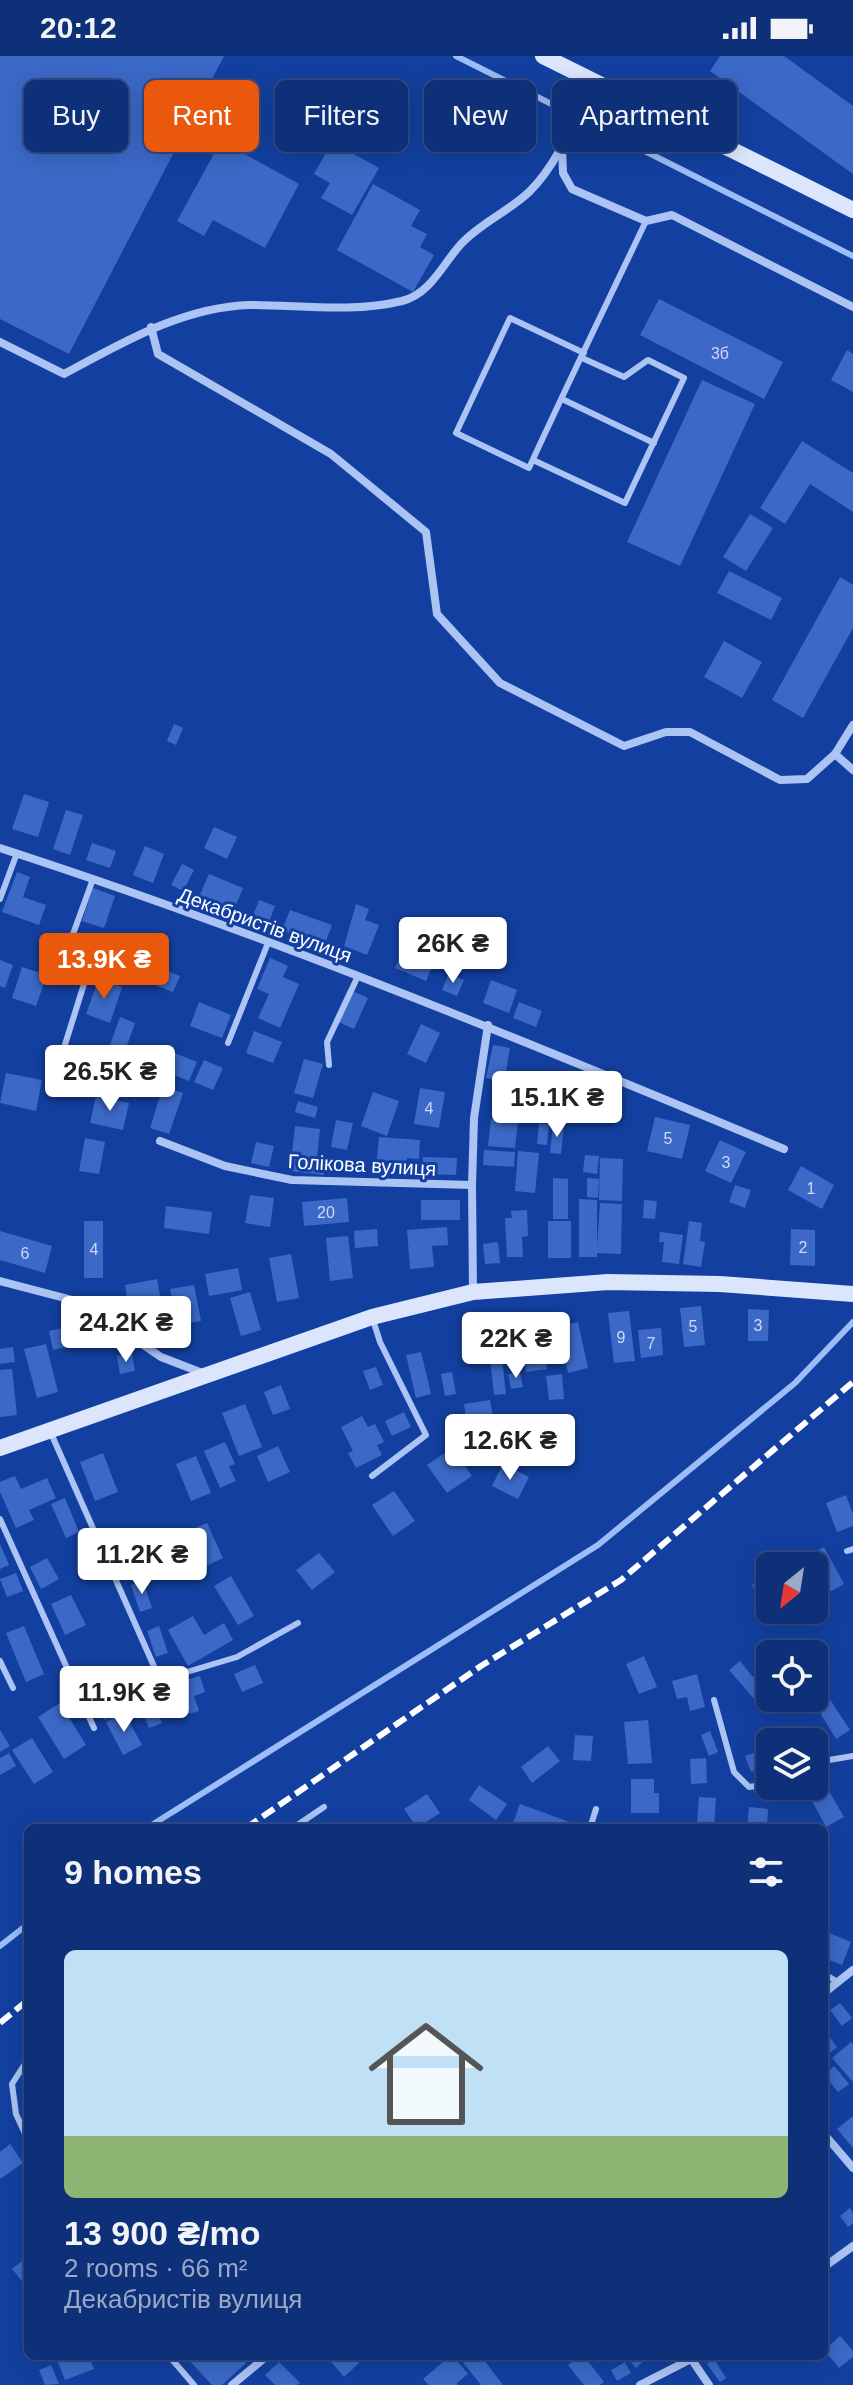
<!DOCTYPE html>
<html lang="en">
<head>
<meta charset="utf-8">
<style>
  :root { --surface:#0e3078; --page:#17387d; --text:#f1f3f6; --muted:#9ba9c6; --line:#2e4b8a; --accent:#ea580c }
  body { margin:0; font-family:Arial,sans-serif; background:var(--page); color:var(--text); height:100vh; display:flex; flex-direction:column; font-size:30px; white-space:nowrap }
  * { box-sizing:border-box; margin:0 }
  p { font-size:26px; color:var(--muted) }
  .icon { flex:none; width:44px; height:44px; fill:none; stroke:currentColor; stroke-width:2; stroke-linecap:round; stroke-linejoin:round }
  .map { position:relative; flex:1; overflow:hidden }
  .sheet { position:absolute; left:24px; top:1768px; width:804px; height:536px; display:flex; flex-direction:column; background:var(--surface); border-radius:12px; box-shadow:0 4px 20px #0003,0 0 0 2px var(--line) }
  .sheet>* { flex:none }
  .banner { position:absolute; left:24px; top:24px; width:806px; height:72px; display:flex; gap:16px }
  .needle { width:52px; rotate:210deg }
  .controls { position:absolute; left:756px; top:1496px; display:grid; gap:16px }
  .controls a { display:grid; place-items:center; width:72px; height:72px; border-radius:12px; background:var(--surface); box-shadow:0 4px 20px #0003,0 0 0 2px var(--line); font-size:40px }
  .price { position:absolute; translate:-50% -68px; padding:0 18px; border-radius:8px; background:#fff; color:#222; font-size:26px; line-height:52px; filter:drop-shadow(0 2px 4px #0008) }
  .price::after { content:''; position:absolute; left:50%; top:48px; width:24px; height:18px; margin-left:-12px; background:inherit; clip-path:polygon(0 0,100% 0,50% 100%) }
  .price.selected { background:var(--accent); color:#fff }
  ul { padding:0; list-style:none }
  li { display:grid; align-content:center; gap:16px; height:424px; padding:0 40px }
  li+li { border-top:2px solid var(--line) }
  li span { display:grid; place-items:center; height:248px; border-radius:12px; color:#555 }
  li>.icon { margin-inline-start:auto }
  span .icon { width:144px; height:144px; fill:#fffc; stroke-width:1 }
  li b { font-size:34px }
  h2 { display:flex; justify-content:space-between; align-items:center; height:96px; padding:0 40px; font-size:34px }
  .chip { padding:0 28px; border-radius:12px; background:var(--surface); box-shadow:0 4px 20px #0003,0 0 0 2px var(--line); font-size:28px; line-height:72px }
  .chip.selected { background:var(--accent); color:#fff }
  .status { display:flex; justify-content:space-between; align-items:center; height:56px; padding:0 40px; background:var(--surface); direction:ltr }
  .status svg { height:22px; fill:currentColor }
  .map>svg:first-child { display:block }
</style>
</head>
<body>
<div class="status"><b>20:12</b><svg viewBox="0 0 49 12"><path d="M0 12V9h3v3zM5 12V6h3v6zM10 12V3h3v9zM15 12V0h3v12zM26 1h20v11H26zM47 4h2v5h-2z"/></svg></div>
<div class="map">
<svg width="853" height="2329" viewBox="0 0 853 2329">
  <rect width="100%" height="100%" fill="#1340a0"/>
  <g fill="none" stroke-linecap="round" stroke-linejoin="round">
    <g stroke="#9dbdf7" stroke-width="6">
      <polyline points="456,0 853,200"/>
      <polyline points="147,1772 598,1489 795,1327 853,1266"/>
      <polyline points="0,1890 28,1868"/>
    </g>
  </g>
  <g fill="#3c69c7">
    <polygon points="0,0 224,0 69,298 0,263"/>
    <polygon points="720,0 784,0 853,50 853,118 710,15"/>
    <polygon points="221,85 299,128 265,192 213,164 204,180 177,165"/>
    <polygon points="332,86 379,112 352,159 321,142 330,127 314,118"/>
    <polygon points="373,128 420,154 411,170 427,178 420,191 434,199 413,236 337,194"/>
    <polygon points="659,243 783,306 764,343 640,279"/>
    <polygon points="847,294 853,298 853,336 831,324"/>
    <polygon points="702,324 755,348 680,510 627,486"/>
    <polygon points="802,385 853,417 853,456 810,428 785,468 760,452"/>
    <polygon points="750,458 773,472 746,515 723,501"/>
    <polygon points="729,515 782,542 771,564 717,537"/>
    <polygon points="840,521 853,529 853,572 803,662 772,644"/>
    <polygon points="724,585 762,606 742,642 704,621"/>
    <polygon points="174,668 183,672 176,689 167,685"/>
    <polygon points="24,738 49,746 38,781 12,773"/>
    <polygon points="66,754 83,759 70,799 53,793"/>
    <polygon points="214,771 237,781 227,803 204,792"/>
    <polygon points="92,787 116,795 110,812 86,804"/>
    <polygon points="145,790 164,798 153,827 133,819"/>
    <polygon points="182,808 194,814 183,835 171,829"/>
    <polygon points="17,816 30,821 23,841 46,849 39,869 2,856"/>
    <polygon points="209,818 243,832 233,856 199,841"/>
    <polygon points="93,832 115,840 104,872 82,865"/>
    <polygon points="259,844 275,850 267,871 251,865"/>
    <polygon points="356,848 369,853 365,864 379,869 367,899 344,890"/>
    <polygon points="290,854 332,869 324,890 282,874"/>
    <polygon points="405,890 435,903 426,925 395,912"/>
    <polygon points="270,902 288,910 283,921 299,928 280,972 258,962 269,938 257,933"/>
    <polygon points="0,904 13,909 5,932 0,930"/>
    <polygon points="143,906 180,920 173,936 137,922"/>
    <polygon points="22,911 47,919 36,950 12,942"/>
    <polygon points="449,917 464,924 457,940 442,934"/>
    <polygon points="99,922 122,931 110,967 86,958"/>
    <polygon points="491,924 517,934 509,957 483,947"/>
    <polygon points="348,933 368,942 354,973 334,964"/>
    <polygon points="199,946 231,959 222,982 190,970"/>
    <polygon points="519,946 542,955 536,971 513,962"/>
    <polygon points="120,961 135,967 125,995 110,989"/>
    <polygon points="421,968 440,977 426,1007 407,998"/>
    <polygon points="254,975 282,986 273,1007 246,997"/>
    <polygon points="493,989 510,992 504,1025 486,1022"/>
    <polygon points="167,994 197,1006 189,1025 159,1013"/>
    <polygon points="304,1003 323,1008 313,1042 294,1037"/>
    <polygon points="204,1004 223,1012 213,1034 194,1026"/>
    <polygon points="566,1016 584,1026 567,1059 549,1050"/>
    <polygon points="6,1017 42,1024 36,1055 0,1047"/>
    <polygon points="163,1030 183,1037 169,1078 150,1072"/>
    <polygon points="420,1032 445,1036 439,1072 414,1068"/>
    <polygon points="373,1036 399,1045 387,1080 361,1070"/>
    <polygon points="96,1040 129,1047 123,1074 90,1067"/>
    <polygon points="298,1045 318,1051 315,1062 295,1056"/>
    <polygon points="655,1061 690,1069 682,1103 647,1095"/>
    <polygon points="491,1063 518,1065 515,1092 488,1090"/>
    <polygon points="336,1064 353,1067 347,1094 331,1091"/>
    <polygon points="539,1067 549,1068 547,1089 537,1088"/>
    <polygon points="553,1068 564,1069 561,1098 550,1097"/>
    <polygon points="295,1070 320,1073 317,1101 326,1102 324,1119 290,1115"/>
    <polygon points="379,1081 420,1084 419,1103 407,1102 406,1113 389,1112 389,1105 377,1103"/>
    <polygon points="85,1082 105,1086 99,1118 79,1115"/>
    <polygon points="720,1084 746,1096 731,1127 705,1115"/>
    <polygon points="256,1086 274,1090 269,1111 251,1107"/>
    <polygon points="484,1094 515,1096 514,1111 483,1109"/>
    <polygon points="518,1095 539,1097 535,1137 515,1135"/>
    <polygon points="585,1099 599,1100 597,1118 583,1116"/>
    <polygon points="423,1101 457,1102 456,1119 422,1118"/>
    <polygon points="600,1102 623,1103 622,1145 599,1144"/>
    <polygon points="801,1110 834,1129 822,1153 788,1134"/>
    <polygon points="553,1122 568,1123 568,1163 553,1163"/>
    <polygon points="587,1122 599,1123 598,1142 587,1141"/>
    <polygon points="735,1129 751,1134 745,1152 729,1146"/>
    <polygon points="250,1139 274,1142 270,1171 245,1167"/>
    <polygon points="347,1142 349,1166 304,1170 302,1146"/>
    <polygon points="579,1143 597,1144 597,1191 600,1147 622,1148 621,1198 597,1197 597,1201 579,1201"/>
    <rect x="421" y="1144" width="39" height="20"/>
    <polygon points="644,1144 657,1145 655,1163 643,1162"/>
    <polygon points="166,1150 212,1156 209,1178 164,1172"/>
    <polygon points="527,1154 528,1180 522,1181 523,1201 507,1201 505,1162 512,1162 511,1155"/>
    <rect x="84" y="1165" width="19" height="57"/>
    <rect x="548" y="1165" width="23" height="37"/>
    <polygon points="689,1165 702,1167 700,1185 705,1186 701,1211 683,1208"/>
    <polygon points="447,1171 448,1189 432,1190 434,1211 410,1213 407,1174"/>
    <polygon points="377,1173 378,1190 355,1192 354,1175"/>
    <polygon points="791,1173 815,1174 815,1210 790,1209"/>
    <polygon points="0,1175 52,1190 45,1217 0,1204"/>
    <polygon points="660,1176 683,1179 679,1208 662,1206 664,1186 659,1186"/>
    <polygon points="348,1180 353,1222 330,1225 326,1182"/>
    <polygon points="498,1186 500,1207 485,1208 483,1188"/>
    <polygon points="291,1198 299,1242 277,1246 269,1202"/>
    <polygon points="238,1212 242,1234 209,1240 205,1218"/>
    <polygon points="157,1223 165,1267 133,1273 125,1229"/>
    <polygon points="194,1229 201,1265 177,1269 170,1233"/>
    <polygon points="250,1236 261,1274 241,1280 230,1242"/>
    <polygon points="701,1250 705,1289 684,1291 680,1252"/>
    <polygon points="748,1253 769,1254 768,1285 748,1285"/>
    <polygon points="629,1255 635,1305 614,1307 608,1257"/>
    <polygon points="578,1266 588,1312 568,1317 558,1271"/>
    <polygon points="541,1267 547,1313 526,1316 520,1269"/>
    <polygon points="67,1271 71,1290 53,1294 49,1275"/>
    <polygon points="661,1272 663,1299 641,1302 638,1274"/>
    <polygon points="46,1288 58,1336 37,1342 24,1293"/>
    <polygon points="13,1291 15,1306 0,1308 0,1293"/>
    <polygon points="421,1296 431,1338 416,1342 406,1299"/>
    <polygon points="132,1297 135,1315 120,1318 117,1300"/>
    <polygon points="502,1302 506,1338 494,1339 490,1303"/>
    <polygon points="376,1311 383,1329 370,1334 363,1315"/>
    <polygon points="12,1313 17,1359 0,1361 0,1314"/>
    <polygon points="452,1316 456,1338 445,1340 441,1318"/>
    <polygon points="520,1316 523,1331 511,1333 508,1318"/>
    <polygon points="562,1318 564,1343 549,1344 546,1320"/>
    <polygon points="281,1329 290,1353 273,1359 264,1336"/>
    <polygon points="490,1344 495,1373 468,1377 464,1348"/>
    <polygon points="245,1348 262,1391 239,1400 222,1357"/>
    <polygon points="404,1356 411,1371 392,1380 385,1365"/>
    <polygon points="362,1360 368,1371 375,1368 384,1386 377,1389 382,1399 356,1412 348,1397 353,1395 341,1371"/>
    <polygon points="225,1386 235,1408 229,1410 236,1425 220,1432 204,1395"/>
    <polygon points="278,1390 290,1416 268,1426 257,1400"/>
    <polygon points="452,1392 472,1420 447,1437 427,1409"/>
    <polygon points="103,1397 118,1436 95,1445 80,1406"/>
    <polygon points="196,1400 211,1437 191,1445 176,1408"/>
    <polygon points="503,1408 529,1421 518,1443 492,1430"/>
    <polygon points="15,1420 21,1433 47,1422 56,1442 29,1454 34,1464 16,1472 0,1436 0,1426"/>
    <polygon points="394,1435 415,1465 393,1480 372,1449"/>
    <polygon points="846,1439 853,1458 853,1470 837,1476 826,1447"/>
    <polygon points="65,1442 79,1476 66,1482 51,1448"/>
    <polygon points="207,1467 223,1502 204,1511 188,1475"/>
    <polygon points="0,1488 9,1509 0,1513"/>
    <polygon points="824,1491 844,1528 826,1538 814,1516 814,1510 811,1510 806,1501"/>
    <polygon points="319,1497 335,1516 312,1534 296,1514"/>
    <polygon points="47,1502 59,1523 41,1533 30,1511"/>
    <polygon points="16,1517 23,1535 7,1541 0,1523"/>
    <polygon points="231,1520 254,1560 238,1569 214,1530"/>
    <polygon points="770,1520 770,1538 759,1543 752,1529"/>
    <polygon points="143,1525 152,1552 140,1556 131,1529"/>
    <polygon points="71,1539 86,1569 65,1579 51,1548"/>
    <polygon points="193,1560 204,1579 224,1567 233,1584 188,1610 168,1574"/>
    <polygon points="24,1570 44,1618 26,1626 6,1577"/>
    <polygon points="159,1570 168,1597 156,1601 147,1575"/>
    <polygon points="644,1600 657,1631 639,1638 626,1608"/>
    <polygon points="740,1605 753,1621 758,1617 770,1631 770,1642 773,1642 762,1652 729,1614"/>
    <polygon points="255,1609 263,1627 242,1636 234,1618"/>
    <polygon points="109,1612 129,1652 105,1664 84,1625"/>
    <polygon points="697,1618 705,1651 690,1655 687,1641 677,1643 672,1625"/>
    <polygon points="200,1620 205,1636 194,1640 199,1655 185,1659 175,1627"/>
    <polygon points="829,1642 850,1674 836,1683 816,1650"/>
    <polygon points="60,1647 86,1689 64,1703 38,1661"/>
    <polygon points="154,1647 162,1667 149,1672 141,1652"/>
    <polygon points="124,1656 142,1689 123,1699 106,1666"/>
    <polygon points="648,1664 652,1707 628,1708 624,1666"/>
    <polygon points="0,1674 10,1690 0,1696"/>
    <polygon points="710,1675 718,1696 709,1700 701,1679"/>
    <polygon points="575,1679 593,1680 591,1705 573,1704"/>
    <polygon points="32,1682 53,1716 34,1728 12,1694"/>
    <polygon points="548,1690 560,1705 532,1727 521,1711"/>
    <polygon points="770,1691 770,1710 751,1716 745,1700"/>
    <polygon points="9,1697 16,1710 0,1719 0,1702"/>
    <polygon points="706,1702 707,1727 691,1728 690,1703"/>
    <polygon points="631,1723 654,1723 654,1737 659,1737 659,1757 631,1757"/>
    <polygon points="823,1725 844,1761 826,1771 806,1734"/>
    <polygon points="479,1729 507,1748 496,1764 469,1744"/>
    <polygon points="427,1738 440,1757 417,1772 404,1753"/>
    <polygon points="699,1741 716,1742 714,1769 697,1767"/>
    <polygon points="520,1748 572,1767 570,1772 526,1772 513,1767"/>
    <polygon points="749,1751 768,1753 767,1772 747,1772"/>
    <polygon points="824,1875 851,1886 842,1909 824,1902"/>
    <polygon points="840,1947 852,1962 842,1970 830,1954"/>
    <polygon points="824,1973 837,1991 826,2000 824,1997"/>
    <polygon points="851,1986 853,1989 853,2026 832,2002"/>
    <polygon points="834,2010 849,2028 838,2036 824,2019"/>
    <polygon points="853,2060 853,2092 837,2073"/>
    <polygon points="10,2088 23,2107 0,2123 0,2096"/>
    <polygon points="850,2152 853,2157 853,2167 848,2171 840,2160"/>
    <polygon points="28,2200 28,2229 26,2230 12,2213"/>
    <polygon points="840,2280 853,2295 853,2301 839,2312 824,2294"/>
    <polygon points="67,2300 89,2300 94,2313 65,2324 57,2304"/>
    <polygon points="185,2300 240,2300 246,2307 222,2329 212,2329"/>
    <polygon points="326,2300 353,2300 359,2307 344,2321"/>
    <polygon points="450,2300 453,2300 468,2318 457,2327 458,2329 429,2329 423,2323"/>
    <polygon points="458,2300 481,2300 503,2329 481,2329"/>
    <polygon points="580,2300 584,2300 604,2326 600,2329 584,2329 568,2309"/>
    <polygon points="625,2300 649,2300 636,2312"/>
    <polygon points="714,2303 726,2322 720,2326 707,2308"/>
    <polygon points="279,2306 300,2327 297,2329 275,2329 265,2319"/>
    <polygon points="625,2306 631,2317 617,2325 611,2314"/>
    <polygon points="51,2309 59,2328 45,2329 39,2314"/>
  </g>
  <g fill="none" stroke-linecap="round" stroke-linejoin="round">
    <g stroke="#abc4f4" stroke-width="6">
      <path d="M584,297L510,262L456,377L529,412C567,329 607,247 646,165"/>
      <polyline points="562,343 654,387"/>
      <polyline points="533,404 625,447 684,322 648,304 624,321 582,302"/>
      <polyline points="0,843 17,797"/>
      <polyline points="228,987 268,887"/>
      <polyline points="329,1009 327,986 358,920"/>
      <polyline points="57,1014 84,928 60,914 93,823"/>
      <polyline points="50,1375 160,1624 237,1601 298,1567"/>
      <polyline points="372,1420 426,1379 380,1286 373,1264"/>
      <polyline points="0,1463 94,1672"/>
      <polyline points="847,1495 853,1493"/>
      <polyline points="0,1605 13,1632"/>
      <polyline points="714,1644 734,1716 749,1731 770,1728"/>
      <polyline points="814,1710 829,1704 853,1700"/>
      <polyline points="293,1772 324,1751"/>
      <polyline points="590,1772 596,1753"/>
      <polyline points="824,1918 838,1926"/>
      <polyline points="28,2003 12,2028 16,2058 28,2084"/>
      <polyline points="169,2300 194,2329"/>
    </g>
    <g stroke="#abc4f4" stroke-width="8">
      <polyline points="562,91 563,117 572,133 646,165 672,159 853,251"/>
      <polyline points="151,271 158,298 331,398 426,476 437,558 500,627 624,690 666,676 690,676 780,724 807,723 835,698"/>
      <path d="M0,286L64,318C122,287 182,251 250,249C300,249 352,257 402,245C431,238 443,207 462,187C481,167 509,155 529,136C558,108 576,61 593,26"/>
      <polyline points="853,669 835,698 853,714"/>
      <path d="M0,792C266,878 525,985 784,1093"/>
      <polyline points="160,1085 225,1110 292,1124 472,1129"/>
      <polyline points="0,1225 80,1246 161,1301 205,1318"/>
      <polyline points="473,1236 472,1129 474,1062 488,969"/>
      <polyline points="824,1937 853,1914"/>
      <polyline points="824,2078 853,2112"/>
      <polyline points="824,2211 853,2190"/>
      <polyline points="690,2301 709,2329"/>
      <polyline points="232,2329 267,2300"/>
      <polyline points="640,2329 697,2300"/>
    </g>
    <g stroke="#dbe6fd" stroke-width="16">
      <polyline points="543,0 853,154"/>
      <polyline points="0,1392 372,1261 473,1236 608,1226 720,1228 853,1238"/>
    </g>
    <g stroke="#fff" stroke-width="6" stroke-dasharray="14 6" stroke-linecap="butt">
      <polyline points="246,1772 481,1610 621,1524 853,1326"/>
      <polyline points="0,1967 28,1944"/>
    </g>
  </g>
  <g text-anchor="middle" stroke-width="6" stroke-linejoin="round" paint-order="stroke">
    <g font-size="16" fill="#cedaf1">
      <text x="720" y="303">3б</text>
      <text x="429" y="1058">4</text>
      <text x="668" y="1088">5</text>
      <text x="726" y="1112">3</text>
      <text x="811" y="1138">1</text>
      <text x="326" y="1162">20</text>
      <text x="803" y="1197">2</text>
      <text x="94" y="1199">4</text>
      <text x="25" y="1203">6</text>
      <text x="758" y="1275">3</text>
      <text x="693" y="1276">5</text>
      <text x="621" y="1287">9</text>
      <text x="651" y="1293">7</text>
    </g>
    <g font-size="20" fill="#fff" stroke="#1340a0">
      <text transform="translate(265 869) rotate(20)" y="7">Декабристів вулиця</text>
      <text transform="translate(362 1109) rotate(3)" y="7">Голікова вулиця</text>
    </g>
  </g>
</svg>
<div class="controls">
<a><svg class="needle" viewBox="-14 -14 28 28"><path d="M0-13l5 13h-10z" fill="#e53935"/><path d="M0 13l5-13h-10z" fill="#9ba9c6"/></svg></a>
<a><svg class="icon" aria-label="locate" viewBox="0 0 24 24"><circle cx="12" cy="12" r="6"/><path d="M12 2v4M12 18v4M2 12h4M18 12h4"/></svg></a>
<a><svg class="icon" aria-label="layers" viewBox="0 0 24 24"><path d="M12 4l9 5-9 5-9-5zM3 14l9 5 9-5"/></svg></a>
</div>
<b class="price" style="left:453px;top:929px">26K ₴</b>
<b class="price selected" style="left:104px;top:945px">13.9K ₴</b>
<b class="price" style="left:110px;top:1057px">26.5K ₴</b>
<b class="price" style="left:557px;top:1083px">15.1K ₴</b>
<b class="price" style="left:126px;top:1308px">24.2K ₴</b>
<b class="price" style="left:516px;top:1324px">22K ₴</b>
<b class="price" style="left:510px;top:1426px">12.6K ₴</b>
<b class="price" style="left:142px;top:1540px">11.2K ₴</b>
<b class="price" style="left:124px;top:1678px">11.9K ₴</b>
<div class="banner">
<a class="chip">Buy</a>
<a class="chip selected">Rent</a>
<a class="chip">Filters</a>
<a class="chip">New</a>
<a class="chip">Apartment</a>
</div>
<section class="sheet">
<h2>9 homes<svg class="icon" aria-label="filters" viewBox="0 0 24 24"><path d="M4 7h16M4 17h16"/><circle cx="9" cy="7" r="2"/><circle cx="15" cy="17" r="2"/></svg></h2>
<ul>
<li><span style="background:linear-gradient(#bfe0f5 75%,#8fb573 0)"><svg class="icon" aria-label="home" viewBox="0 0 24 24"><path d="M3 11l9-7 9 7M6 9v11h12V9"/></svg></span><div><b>13 900 ₴/mo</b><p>2 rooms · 66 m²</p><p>Декабристів вулиця</p></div></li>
</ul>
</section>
</div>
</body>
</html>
